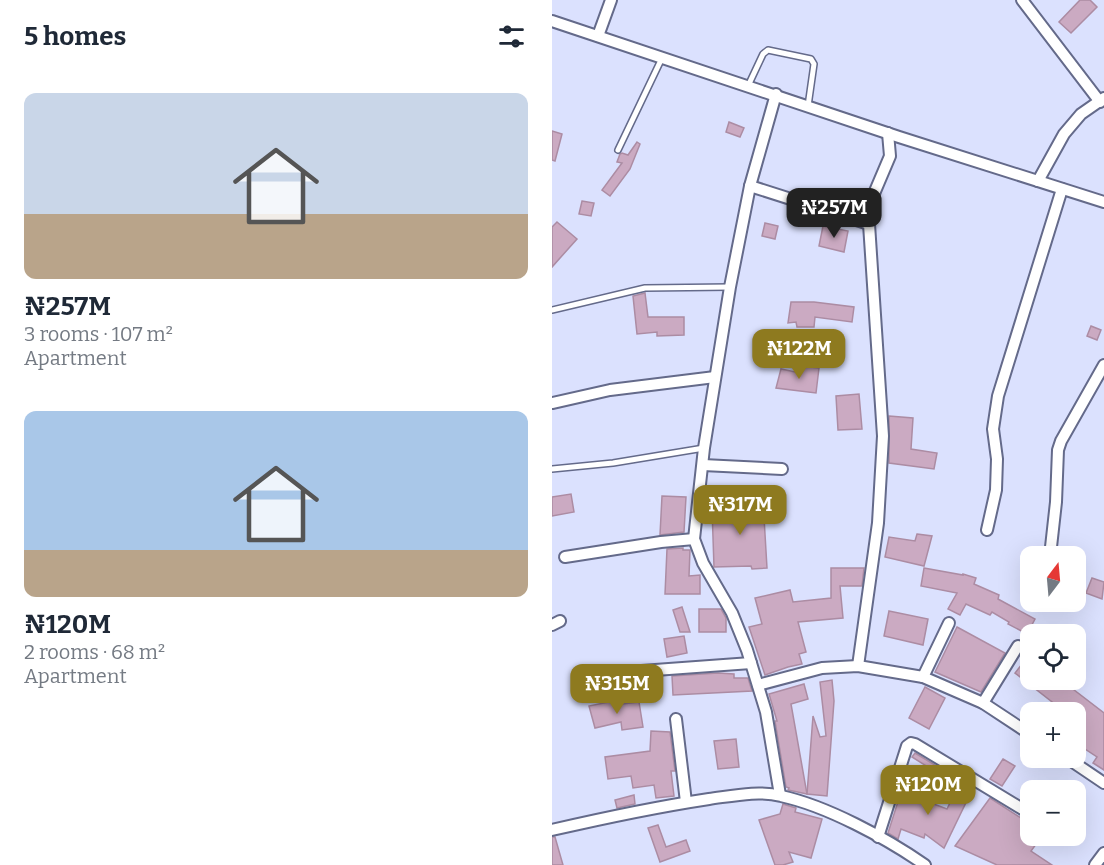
<!DOCTYPE html>
<html lang="en">
<head>
<meta charset="utf-8">
<style>
  :root { --surface:#fff; --page:#f2f2f3; --text:#1f2937; --muted:#747a83; --accent:#8e7a1f }
  body { margin:0; font-family:Bitter,serif; background:var(--page); color:var(--text); height:100vh; display:flex; flex-direction:column; font-size:22px; white-space:nowrap }
  * { box-sizing:border-box; margin:0 }
  p { font-size:20px; color:var(--muted) }
  .icon { flex:none; width:33px; height:33px; fill:none; stroke:currentColor; stroke-width:2; stroke-linecap:round; stroke-linejoin:round }
  .map { position:relative; flex:1; overflow:hidden }
  .panel { display:flex; flex-direction:column; background:var(--surface); width:552px }
  .panel>* { flex:none }
  .needle { width:39px; rotate:16deg }
  .fabs { position:absolute; left:468px; top:546px; display:grid; gap:12px }
  .fabs a { display:grid; place-items:center; width:66px; height:66px; border-radius:12px; background:var(--surface); box-shadow:0 6px 24px #0002; font-size:30px }
  .price { position:absolute; translate:-50% -51px; padding:0 14px; border-radius:12px; background:var(--accent); color:#fff; font-size:20px; line-height:39px; filter:drop-shadow(0 2px 3px #0008) }
  .price::after { content:''; position:absolute; left:50%; top:36px; width:18px; height:14px; margin-left:-9px; background:inherit; clip-path:polygon(0 0,100% 0,50% 100%) }
  .price.current { background:#222; color:#fff }
  ul { padding:0; list-style:none }
  li { display:grid; align-content:center; gap:12px; height:318px; padding:0 24px }
  li span { display:grid; place-items:center; height:186px; border-radius:12px; color:#555 }
  li>.icon { margin-inline-start:auto }
  span .icon { width:108px; height:108px; fill:#fffc; stroke-width:1 }
  li b { font-size:26px }
  h2 { display:flex; justify-content:space-between; align-items:center; height:72px; padding:0 24px; font-size:26px }
  main { display:flex; flex:1; min-height:0 }
  .map>svg:first-child { display:block }
</style>
</head>
<body>
<main>
<section class="panel">
<h2>5 homes<svg class="icon" aria-label="filters" viewBox="0 0 24 24"><path d="M4 7h16M4 17h16"/><circle cx="9" cy="7" r="2"/><circle cx="15" cy="17" r="2"/></svg></h2>
<ul>
<li><span style="background:linear-gradient(#c9d6e8 65%,#b9a48a 0)"><svg class="icon" aria-label="home" viewBox="0 0 24 24"><path d="M3 11l9-7 9 7M6 9v11h12V9"/></svg></span><div><b>₦257M</b><p>3 rooms · 107 m²</p><p>Apartment</p></div></li>
<li><span style="background:linear-gradient(#a9c7e8 75%,#b9a48a 0)"><svg class="icon" aria-label="home" viewBox="0 0 24 24"><path d="M3 11l9-7 9 7M6 9v11h12V9"/></svg></span><div><b>₦120M</b><p>2 rooms · 68 m²</p><p>Apartment</p></div></li>
</ul>
</section>
<div class="map">
<svg width="552" height="865" viewBox="0 0 552 865">
  <rect width="100%" height="100%" fill="#dbe1fe"/>
  <g fill="#cbaac2" stroke="#ac8ca3" stroke-width="1.5">
    <polygon points="528,0 538,0 545,7 519,33 507,22"/>
    <polygon points="177,122 192,128 188,137 174,132"/>
    <polygon points="0,131 10,134 3,161 0,160"/>
    <polygon points="85,142 88,144 78,169 58,196 50,190 70,163 65,162 68,154 70,153 76,155"/>
    <polygon points="30,201 42,203 39,216 27,214"/>
    <polygon points="5,222 25,239 0,267 0,227"/>
    <polygon points="213,223 226,226 223,239 210,236"/>
    <polygon points="271,226 296,231 292,252 267,246"/>
    <polygon points="93,293 96,317 132,317 132,335 105,336 105,332 85,334 81,296"/>
    <polygon points="239,302 262,302 302,307 300,322 263,317 262,327 245,327 244,322 236,323"/>
    <polygon points="539,326 549,330 545,340 535,336"/>
    <polygon points="249,366 267,368 264,393 224,388 229,369 243,372"/>
    <polygon points="307,394 310,429 286,430 284,396"/>
    <polygon points="337,416 361,418 359,449 385,453 382,469 337,463"/>
    <polygon points="19,494 22,512 0,516 0,497"/>
    <polygon points="110,496 134,497 132,532 108,535"/>
    <polygon points="211,500 215,568 200,569 199,566 162,567 160,508 196,508 196,501"/>
    <polygon points="365,534 380,536 372,566 333,557 337,537 363,541"/>
    <polygon points="131,548 131,550 138,550 137,576 148,575 148,594 113,594 115,549"/>
    <polygon points="279,568 312,568 310,586 288,586 291,618 246,622 254,652 247,654 250,664 236,667 213,675 197,627 210,624 203,598 238,590 241,602 279,598"/>
    <polygon points="372,568 411,575 411,574 424,578 422,584 447,595 446,599 483,619 475,634 456,624 457,622 440,612 438,615 414,604 408,615 396,609 405,593 369,586"/>
    <polygon points="540,578 552,582 550,599 534,593"/>
    <polygon points="130,607 138,632 128,632 121,610"/>
    <polygon points="147,609 169,609 174,618 174,632 147,632"/>
    <polygon points="337,611 376,619 371,645 332,636"/>
    <polygon points="405,627 453,653 429,692 383,672"/>
    <polygon points="132,636 135,653 115,657 112,639"/>
    <polygon points="478,654 478,680 513,680 518,684 517,686 552,713 552,770 541,763 545,757 524,743 524,712 513,712 463,673"/>
    <polygon points="166,673 182,674 182,678 196,678 200,691 121,695 120,676"/>
    <polygon points="280,680 282,701 275,796 255,794 261,716 268,737 274,736 268,682"/>
    <polygon points="252,684 256,699 239,704 255,794 236,790 237,788 234,787 223,721 225,721 217,694"/>
    <polygon points="373,687 393,698 377,729 357,718"/>
    <polygon points="62,701 63,705 87,702 91,727 70,730 69,722 43,728 37,706"/>
    <polygon points="99,731 118,732 123,771 119,771 122,796 104,798 102,785 81,788 79,776 56,779 53,757 98,751"/>
    <polygon points="184,739 187,767 166,769 162,741"/>
    <polygon points="363,753 406,779 403,784 360,757"/>
    <polygon points="451,759 463,766 450,786 438,779"/>
    <polygon points="407,784 420,790 392,848 373,834 372,838 349,829 346,839 336,833 351,786 362,789 360,796 395,809"/>
    <polygon points="82,795 83,804 65,808 63,800"/>
    <polygon points="438,798 469,818 473,817 478,821 478,836 490,836 479,851 500,865 445,865 403,846"/>
    <polygon points="231,804 244,808 243,812 270,819 259,858 237,852 241,862 231,865 223,865 207,820 228,814"/>
    <polygon points="106,825 114,847 134,840 138,851 108,862 96,828"/>
    <polygon points="0,837 3,837 11,865 0,865"/>
  </g>
  <g fill="none" stroke-linecap="round" stroke-linejoin="round">
    <defs>
      <g id="lane">
        <polyline points="196,86 211,54 216,50 259,59 262,64 256,106"/>
        <polyline points="66,150 110,58"/>
        <polyline points="0,310 93,288 178,287"/>
        <polyline points="0,469 61,463 152,448"/>
      </g>
      <g id="street">
        <polyline points="470,0 548,102"/>
        <polyline points="0,21 347,137 552,202"/>
        <polyline points="46,36 59,0"/>
        <polyline points="224,94 198,186 178,287 152,448 142,539 151,563 180,613 195,650 214,712 228,795"/>
        <polyline points="486,181 512,134 529,114 552,98"/>
        <polyline points="198,186 317,224"/>
        <polyline points="1,403 58,390 163,377"/>
        <polyline points="151,465 230,469"/>
        <polyline points="435,530 444,490 445,459 441,429 446,396 510,189"/>
        <polyline points="498,556 504,502 506,450 509,441 552,365"/>
        <polyline points="13,557 109,542 142,539"/>
        <polyline points="0,625 8,621"/>
        <polyline points="306,666 326,523 331,436 317,224 321,196 338,156 336,133"/>
        <polyline points="62,673 199,663"/>
        <polyline points="371,677 397,623"/>
        <polyline points="206,685 270,668 306,666 371,677 431,703 478,734"/>
        <polyline points="431,703 466,646"/>
        <polyline points="124,719 134,802"/>
        <polyline points="515,758 552,783"/>
        <path d="M0,830C52,818 104,807 157,799C180,796 206,790 229,796C275,806 334,838 373,865"/>
        <polyline points="326,837 355,746 359,743 363,744 472,810"/>
        <polyline points="543,865 552,853"/>
      </g>
    </defs>
    <use href="#lane" stroke="#646a8a" stroke-width="8"/>
    <use href="#street" stroke="#646a8a" stroke-width="14"/>
    <use href="#lane" stroke="#fff" stroke-width="5"/>
    <use href="#street" stroke="#fff" stroke-width="10"/>
  </g>
</svg>
<div class="fabs">
<a><svg class="needle" viewBox="-14 -14 28 28"><path d="M0-13l5 13h-10z" fill="#e53935"/><path d="M0 13l5-13h-10z" fill="#747a83"/></svg></a>
<a><svg class="icon" aria-label="locate" viewBox="0 0 24 24"><circle cx="12" cy="12" r="6"/><path d="M12 2v4M12 18v4M2 12h4M18 12h4"/></svg></a>
<a>+</a>
<a>−</a>
</div>
<b class="price current" style="left:282px;top:239px">₦257M</b>
<b class="price" style="left:247px;top:380px">₦122M</b>
<b class="price" style="left:188px;top:536px">₦317M</b>
<b class="price" style="left:65px;top:715px">₦315M</b>
<b class="price" style="left:376px;top:816px">₦120M</b>
</div>
</main>
</body>
</html>
